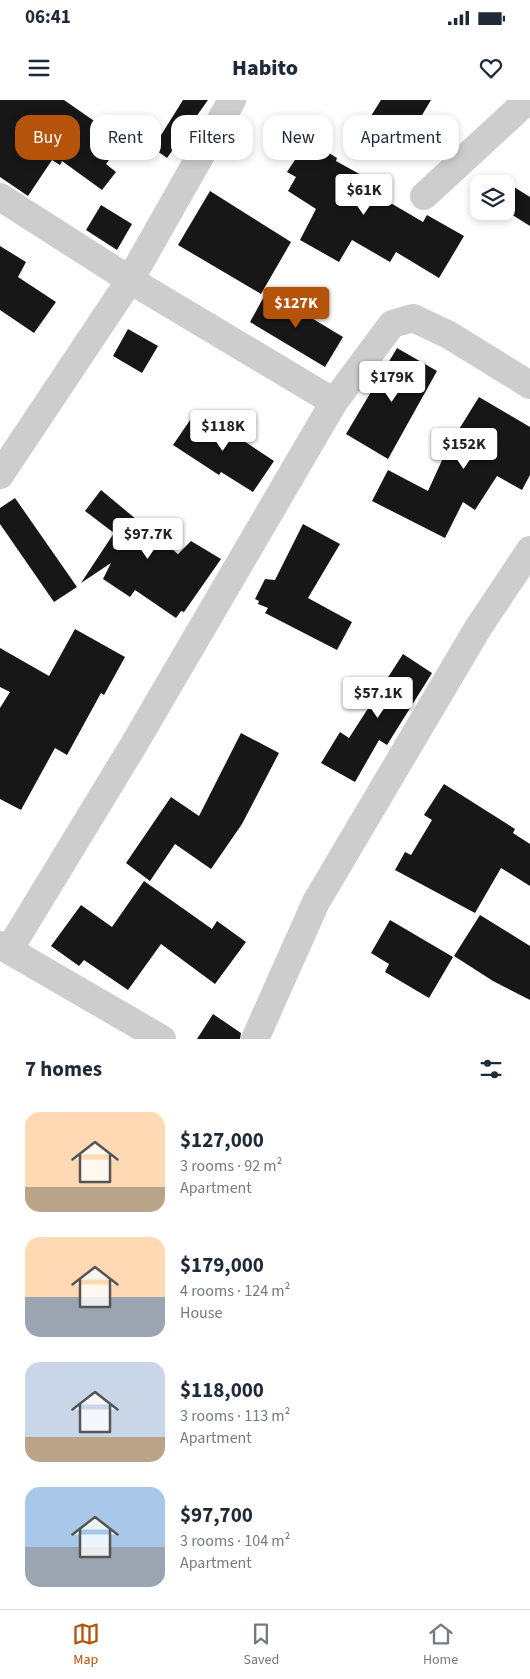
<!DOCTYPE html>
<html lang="en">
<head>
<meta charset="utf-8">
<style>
  :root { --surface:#fff; --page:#f2f2f3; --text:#1f2937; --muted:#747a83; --line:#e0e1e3; --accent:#b45309 }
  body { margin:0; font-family:"Source Sans 3",sans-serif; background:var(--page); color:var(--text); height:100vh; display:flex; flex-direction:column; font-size:19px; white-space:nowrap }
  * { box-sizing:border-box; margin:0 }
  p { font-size:16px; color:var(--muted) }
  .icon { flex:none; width:28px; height:28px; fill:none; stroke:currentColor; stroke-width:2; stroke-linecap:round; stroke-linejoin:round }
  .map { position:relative; height:939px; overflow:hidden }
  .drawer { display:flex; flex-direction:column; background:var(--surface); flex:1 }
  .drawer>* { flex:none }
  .top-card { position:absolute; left:15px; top:15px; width:500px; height:45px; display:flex; gap:10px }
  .fabs { position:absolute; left:470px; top:75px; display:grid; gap:10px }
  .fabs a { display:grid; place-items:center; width:45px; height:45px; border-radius:10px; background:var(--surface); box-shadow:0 2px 8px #0003; font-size:25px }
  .price { position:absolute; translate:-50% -42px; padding:0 11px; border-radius:5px; background:#fff; color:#222; font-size:16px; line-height:32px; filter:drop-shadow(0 1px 2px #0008) }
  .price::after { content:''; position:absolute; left:50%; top:30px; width:15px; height:11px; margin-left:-8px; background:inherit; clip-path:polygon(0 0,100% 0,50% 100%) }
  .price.active { background:var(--accent); color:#fff }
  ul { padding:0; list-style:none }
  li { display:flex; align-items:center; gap:15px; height:125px; padding:0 25px }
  li span { display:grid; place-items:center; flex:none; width:140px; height:100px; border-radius:15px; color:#555 }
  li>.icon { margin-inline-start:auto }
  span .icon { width:60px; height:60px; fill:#fffc; stroke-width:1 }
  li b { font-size:21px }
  h2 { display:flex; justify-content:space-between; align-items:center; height:60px; padding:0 25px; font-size:21px }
  .tag { padding:0 18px; border-radius:15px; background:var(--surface); box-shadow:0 2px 8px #0003; font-size:18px; line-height:45px }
  .tag.active { background:var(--accent); color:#fff }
  .status { display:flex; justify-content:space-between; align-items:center; height:35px; padding:0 25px; background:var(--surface); direction:ltr }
  .status svg { height:14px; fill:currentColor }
  header { display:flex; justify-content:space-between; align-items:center; height:65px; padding:0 25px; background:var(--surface); font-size:22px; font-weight:800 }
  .tab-bar { display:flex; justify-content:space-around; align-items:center; height:70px; border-top:1px solid var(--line); background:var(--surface); font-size:14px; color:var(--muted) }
  .tab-bar a { display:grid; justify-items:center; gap:2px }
  .tab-bar .active { color:var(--accent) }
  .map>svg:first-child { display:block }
</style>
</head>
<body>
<div class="status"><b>06:41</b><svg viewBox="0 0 49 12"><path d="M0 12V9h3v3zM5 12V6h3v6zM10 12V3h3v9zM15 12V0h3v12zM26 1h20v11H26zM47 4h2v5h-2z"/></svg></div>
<header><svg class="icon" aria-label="menu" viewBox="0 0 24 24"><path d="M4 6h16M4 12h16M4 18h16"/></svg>Habito<svg class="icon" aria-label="heart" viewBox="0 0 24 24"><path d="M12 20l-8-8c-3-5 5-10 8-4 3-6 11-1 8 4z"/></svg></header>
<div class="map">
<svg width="530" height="939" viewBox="0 0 530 939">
  <rect width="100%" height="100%" fill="#fff"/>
  <g fill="#171717">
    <polygon points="0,0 64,0 123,41 106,64 116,72 102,90 62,61 60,65 52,60 28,96 0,77"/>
    <polygon points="183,0 208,0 167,58 153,48"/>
    <polygon points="381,0 431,0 403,47 366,24"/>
    <polygon points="308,40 337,58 336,61 381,86 377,95 423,122 427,115 464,136 439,178 396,152 390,162 352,140 339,162 300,140 316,109 288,91 296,77 287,72"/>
    <polygon points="506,82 530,97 530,126 506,111"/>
    <polygon points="210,91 291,142 261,194 178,145"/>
    <polygon points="101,105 132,124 117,150 86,130"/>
    <polygon points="0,146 26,162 18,177 56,202 34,233 0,210"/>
    <polygon points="267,191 343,237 325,267 250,222"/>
    <polygon points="128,229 158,246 142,273 113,256"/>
    <polygon points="397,248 437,271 388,359 346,334"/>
    <polygon points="479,297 530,327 530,375 522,390 497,376 475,410 463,402 445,438 372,401 388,370 428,391 448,347"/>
    <polygon points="197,310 274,361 253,392 221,372 219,375 173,345"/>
    <polygon points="101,390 178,454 191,441 221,459 184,512 181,511 176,518 135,490 130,497 103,479 111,463 81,483 114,433 85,411"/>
    <polygon points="15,398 77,487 54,502 0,424 0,408"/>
    <polygon points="303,424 340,444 308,498 352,522 337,550 265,513 268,508 258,504 259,501 255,499 265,479 275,480"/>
    <polygon points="75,529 125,557 104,595 101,593 67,655 55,648 21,710 0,699 0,608 10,592 0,587 0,548 49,576"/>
    <polygon points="403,554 432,573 387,645 379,640 355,682 321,663 340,632 349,638"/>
    <polygon points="241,633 279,653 242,724 211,769 175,744 150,781 126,763 171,697 199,716"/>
    <polygon points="444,684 515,729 513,733 530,744 530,786 501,768 475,813 395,770 405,752 411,755 432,720 424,715"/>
    <polygon points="144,781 212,829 217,821 246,842 215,884 161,844 128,890 84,860 79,866 51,846 81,805 112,827"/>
    <polygon points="480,815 530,846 530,900 493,881 454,856"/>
    <polygon points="390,820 453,857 429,898 385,872 389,864 371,853"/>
    <polygon points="213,914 241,933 240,939 197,939"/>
  </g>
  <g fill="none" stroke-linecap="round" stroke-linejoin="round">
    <g stroke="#cdcdcd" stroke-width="28">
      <polyline points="424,96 527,1 530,2"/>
      <polyline points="0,97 130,180 334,302"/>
      <polyline points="0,375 130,180 232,0"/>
      <polyline points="0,845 162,939"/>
      <polyline points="9,850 133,646 334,302 392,224 413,218 449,235 530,285"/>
      <polyline points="255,939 316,802 478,528 530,450"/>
    </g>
  </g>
</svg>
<div class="fabs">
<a><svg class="icon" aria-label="layers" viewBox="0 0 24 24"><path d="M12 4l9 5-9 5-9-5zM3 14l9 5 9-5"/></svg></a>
</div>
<b class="price" style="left:364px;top:116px">$61K</b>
<b class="price active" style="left:296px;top:229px">$127K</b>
<b class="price" style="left:392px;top:303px">$179K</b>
<b class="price" style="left:223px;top:352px">$118K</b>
<b class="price" style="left:464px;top:370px">$152K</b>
<b class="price" style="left:148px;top:460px">$97.7K</b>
<b class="price" style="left:378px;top:619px">$57.1K</b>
<div class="top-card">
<a class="tag active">Buy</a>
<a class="tag">Rent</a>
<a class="tag">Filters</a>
<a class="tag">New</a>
<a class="tag">Apartment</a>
</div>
</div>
<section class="drawer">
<h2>7 homes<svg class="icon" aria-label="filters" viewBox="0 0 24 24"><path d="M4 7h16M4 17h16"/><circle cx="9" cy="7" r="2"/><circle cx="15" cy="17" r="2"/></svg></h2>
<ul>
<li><span style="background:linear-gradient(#ffd9b3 75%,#b9a48a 0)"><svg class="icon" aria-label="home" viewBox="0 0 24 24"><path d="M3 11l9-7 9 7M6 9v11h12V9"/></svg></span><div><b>$127,000</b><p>3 rooms · 92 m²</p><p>Apartment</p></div></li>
<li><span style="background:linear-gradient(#ffd9b3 60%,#9aa5b1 0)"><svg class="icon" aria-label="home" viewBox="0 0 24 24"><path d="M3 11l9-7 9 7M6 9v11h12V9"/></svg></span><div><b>$179,000</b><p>4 rooms · 124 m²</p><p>House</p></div></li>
<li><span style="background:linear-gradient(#c9d6e8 75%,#b9a48a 0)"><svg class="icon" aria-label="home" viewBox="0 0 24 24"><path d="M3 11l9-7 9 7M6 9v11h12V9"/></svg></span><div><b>$118,000</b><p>3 rooms · 113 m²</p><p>Apartment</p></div></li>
<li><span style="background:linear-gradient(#a9c7e8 60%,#9aa5b1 0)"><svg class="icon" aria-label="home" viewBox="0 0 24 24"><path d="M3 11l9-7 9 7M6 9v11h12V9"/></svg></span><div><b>$97,700</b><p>3 rooms · 104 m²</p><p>Apartment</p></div></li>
</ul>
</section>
<nav class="tab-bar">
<a class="active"><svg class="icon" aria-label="map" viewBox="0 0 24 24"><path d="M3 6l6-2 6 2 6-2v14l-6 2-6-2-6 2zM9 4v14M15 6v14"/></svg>Map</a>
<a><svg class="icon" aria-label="saved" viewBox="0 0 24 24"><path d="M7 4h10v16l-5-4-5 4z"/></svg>Saved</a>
<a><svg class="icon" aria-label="home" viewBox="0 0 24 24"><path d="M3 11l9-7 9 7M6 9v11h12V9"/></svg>Home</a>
</nav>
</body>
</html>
